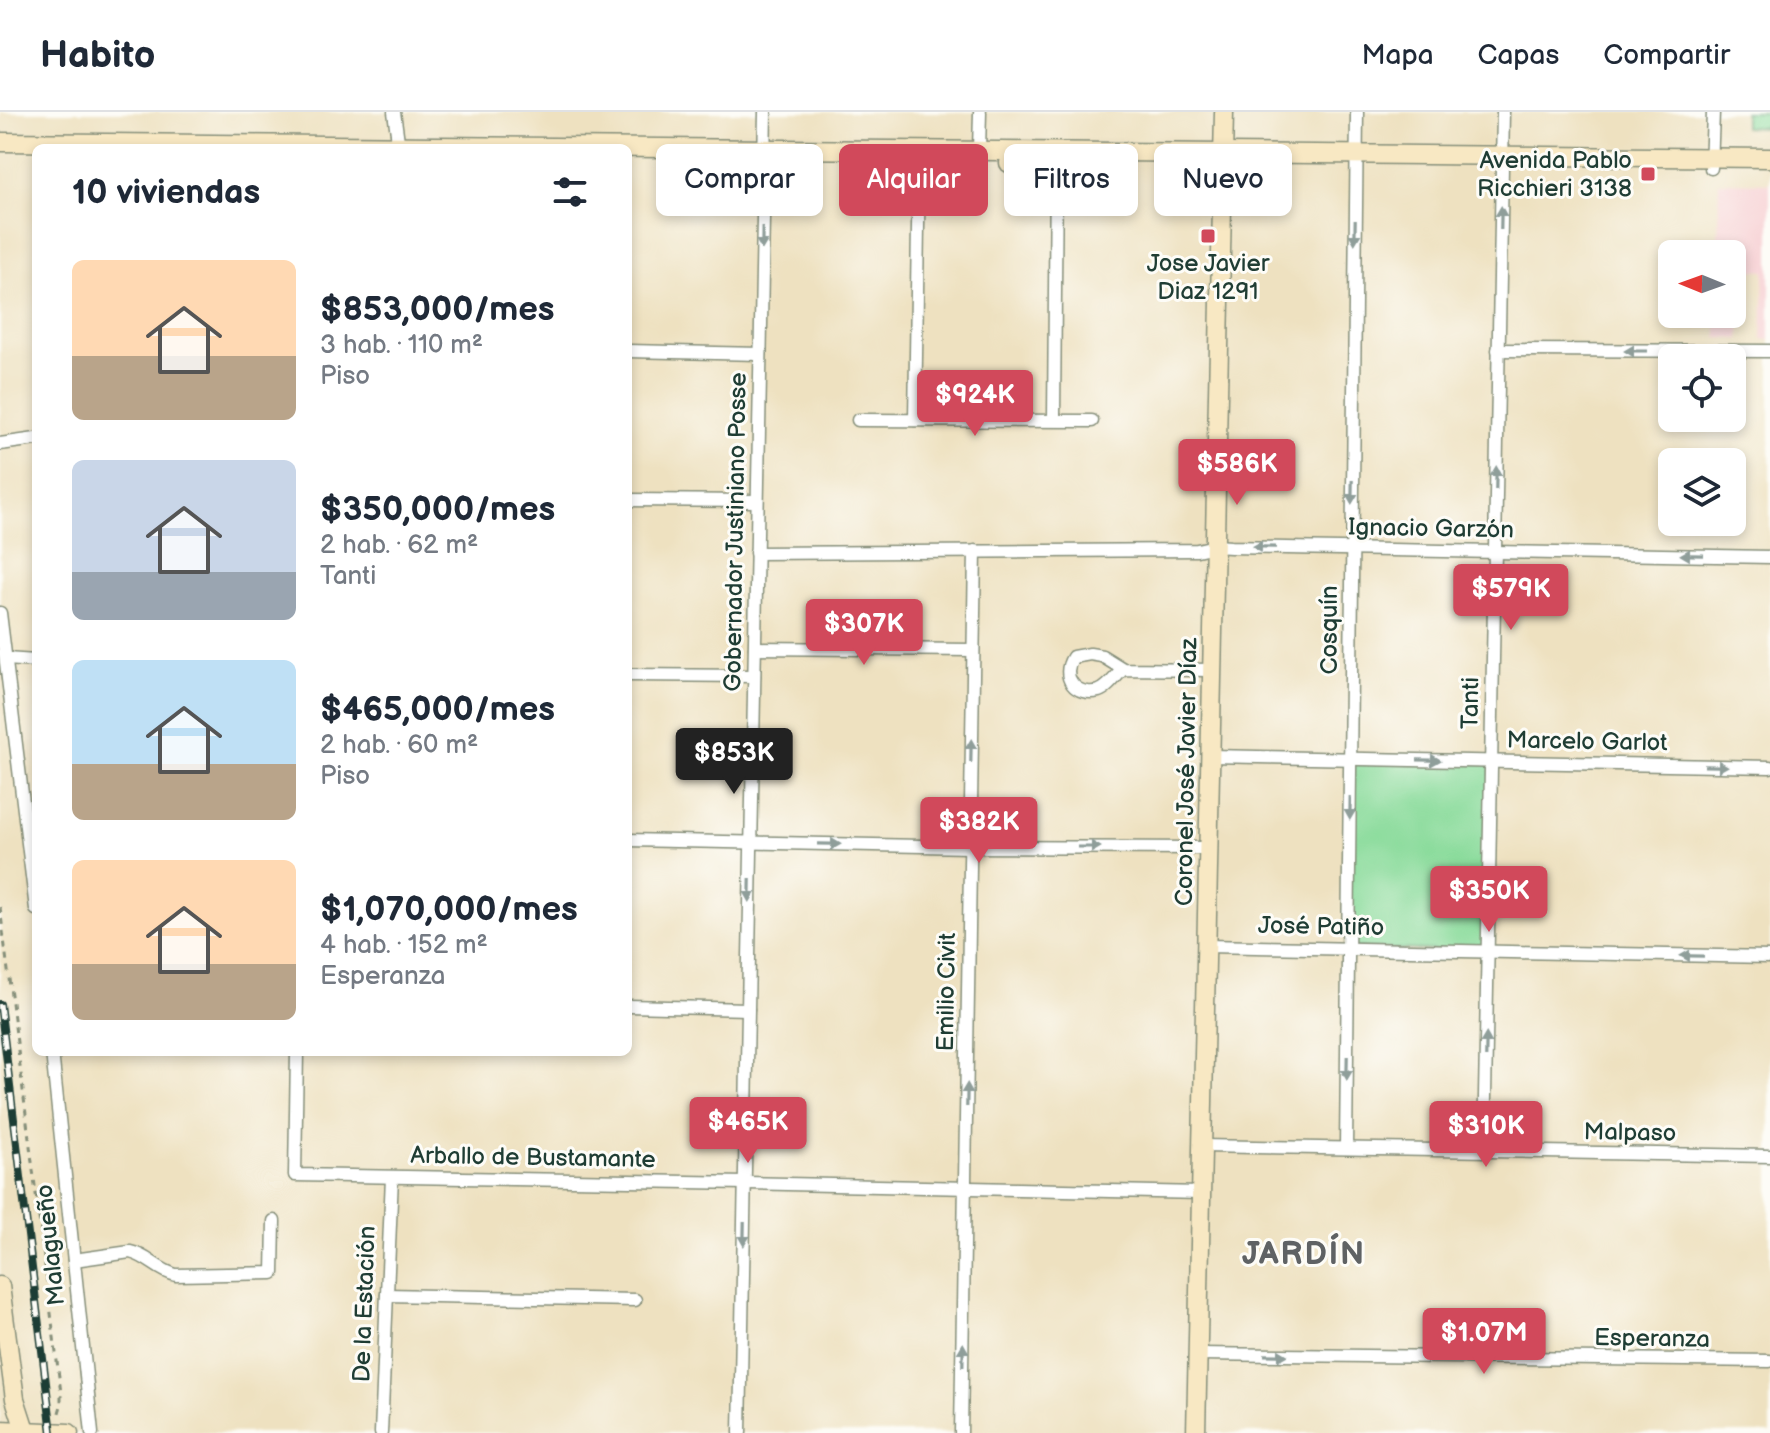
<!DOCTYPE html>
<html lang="es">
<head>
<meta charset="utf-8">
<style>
  :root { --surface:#fff; --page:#f6f6f7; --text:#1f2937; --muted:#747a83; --line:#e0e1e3; --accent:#d1495b }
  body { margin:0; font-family:"Balsamiq Sans",sans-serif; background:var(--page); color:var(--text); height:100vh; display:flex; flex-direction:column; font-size:30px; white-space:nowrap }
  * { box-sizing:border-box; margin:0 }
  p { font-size:26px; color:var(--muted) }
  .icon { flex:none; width:44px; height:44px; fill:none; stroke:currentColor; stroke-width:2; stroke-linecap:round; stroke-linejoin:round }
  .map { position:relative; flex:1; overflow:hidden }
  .side { position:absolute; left:32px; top:32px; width:600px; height:912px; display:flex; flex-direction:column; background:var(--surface); border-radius:12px; box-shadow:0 4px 12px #0003 }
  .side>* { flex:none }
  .guide { position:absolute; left:656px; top:32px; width:760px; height:72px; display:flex; gap:16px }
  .needle { width:52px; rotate:271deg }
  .tools { position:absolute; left:1658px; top:128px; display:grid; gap:16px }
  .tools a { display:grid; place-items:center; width:88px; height:88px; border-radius:12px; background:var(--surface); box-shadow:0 4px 12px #0003; font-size:40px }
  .price { position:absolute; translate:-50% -68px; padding:0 18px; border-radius:8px; background:var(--accent); color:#fff; font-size:26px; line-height:52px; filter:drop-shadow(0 2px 4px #0008) }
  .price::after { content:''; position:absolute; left:50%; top:48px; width:24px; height:18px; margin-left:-12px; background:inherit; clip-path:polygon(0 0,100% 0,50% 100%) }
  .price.on { background:#222; color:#fff }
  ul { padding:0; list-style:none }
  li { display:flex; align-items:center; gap:24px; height:200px; padding:0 40px }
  li span { display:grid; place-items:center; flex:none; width:224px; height:160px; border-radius:12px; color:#555 }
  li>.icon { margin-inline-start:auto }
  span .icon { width:96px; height:96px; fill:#fffc; stroke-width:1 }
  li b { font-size:34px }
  h2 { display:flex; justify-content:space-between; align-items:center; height:96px; padding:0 40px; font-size:34px }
  .chip { padding:0 28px; border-radius:12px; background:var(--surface); box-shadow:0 4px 12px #0003; font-size:28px; line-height:72px }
  .chip.on { background:var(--accent); color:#fff }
  header { display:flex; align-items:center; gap:48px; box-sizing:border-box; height:112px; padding:0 40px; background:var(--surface); border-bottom:2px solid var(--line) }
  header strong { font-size:38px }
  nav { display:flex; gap:44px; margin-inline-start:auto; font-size:28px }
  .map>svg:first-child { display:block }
</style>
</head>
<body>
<header>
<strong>Habito</strong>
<nav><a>Mapa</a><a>Capas</a><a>Compartir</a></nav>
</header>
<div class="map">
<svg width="1770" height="1321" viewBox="0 0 1770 1321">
  <rect width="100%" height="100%" fill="#fdfcf7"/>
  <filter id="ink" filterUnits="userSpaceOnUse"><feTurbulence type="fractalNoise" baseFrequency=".0125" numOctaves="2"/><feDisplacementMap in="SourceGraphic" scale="16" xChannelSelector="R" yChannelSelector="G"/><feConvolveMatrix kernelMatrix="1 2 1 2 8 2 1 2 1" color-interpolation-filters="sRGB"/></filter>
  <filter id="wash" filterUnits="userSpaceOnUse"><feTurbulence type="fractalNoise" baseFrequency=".006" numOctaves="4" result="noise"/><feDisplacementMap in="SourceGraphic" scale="32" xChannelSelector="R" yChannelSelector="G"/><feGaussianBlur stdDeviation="1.8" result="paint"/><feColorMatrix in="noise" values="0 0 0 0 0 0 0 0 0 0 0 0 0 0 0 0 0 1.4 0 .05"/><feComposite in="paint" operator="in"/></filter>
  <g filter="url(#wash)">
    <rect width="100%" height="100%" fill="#eee1c0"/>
    <polygon fill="#f7cfd3" points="1719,70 1770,71 1770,228 1762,227 1764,159 1742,158 1740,227 1717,226 1717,202 1732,202 1732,142 1718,142"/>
    <g fill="#8adb9b" stroke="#548c68" stroke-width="2">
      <polygon points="1744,0 1770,0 1770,16 1744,15"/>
      <polygon points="1350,647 1491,650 1487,840 1348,836"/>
    </g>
  </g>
  <g filter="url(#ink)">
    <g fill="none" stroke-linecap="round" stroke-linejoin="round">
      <defs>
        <g id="street">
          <polyline points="394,0 399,36"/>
          <polyline points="979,38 980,0"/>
          <polyline points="1711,56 1713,0"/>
          <polyline points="1498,238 1770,239"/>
          <polyline points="628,239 760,242"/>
          <polyline points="858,308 1092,309"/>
          <polyline points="915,308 919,50"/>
          <polyline points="1054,308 1056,51"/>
          <polyline points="0,332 36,327"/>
          <polyline points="628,388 757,389"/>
          <polyline points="756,441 1197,438 1215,434 1231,435 1770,445"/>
          <polyline points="0,501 36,797"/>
          <polyline points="755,536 973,538"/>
          <polyline points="6,547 36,549"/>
          <path d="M1123,557C1116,564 1108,576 1099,579C1075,585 1060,565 1073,545L1090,542L1102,544L1123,557L1212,558"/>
          <polyline points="628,563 754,564"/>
          <polyline points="1211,644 1770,655"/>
          <polyline points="628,728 970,735 1208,736"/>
          <polyline points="1206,834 1770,845"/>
          <polyline points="628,894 748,897"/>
          <polyline points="52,940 92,1321"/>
          <polyline points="297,940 295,1063 745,1071 1201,1081"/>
          <polyline points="1202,1034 1770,1044"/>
          <polyline points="1346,1036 1357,0"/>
          <polyline points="1484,1039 1503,0"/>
          <path d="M74,1148L130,1140C147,1143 158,1159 176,1163L273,1161L274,1109"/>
          <polyline points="387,1183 635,1188"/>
          <polyline points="1198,1242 1770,1249"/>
          <polyline points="381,1321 392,1065"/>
          <polyline points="740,1321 765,0"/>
          <polyline points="961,1321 975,439"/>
        </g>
        <g id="secondary">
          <polyline points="0,30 1770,46"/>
          <polyline points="1009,51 1071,51"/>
          <polyline points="0,1174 15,1287 26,1321"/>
          <polyline points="0,1318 69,1321"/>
          <polyline points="1196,1321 1224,0"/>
        </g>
      </defs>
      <use href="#street" stroke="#868f7a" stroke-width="15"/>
      <use href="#secondary" stroke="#868f7a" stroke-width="21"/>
      <polyline stroke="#868f7a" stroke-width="3" stroke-dasharray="6 6" stroke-linecap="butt" points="0,795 61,1281 61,1294 58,1304"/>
      <use href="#street" stroke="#fff" stroke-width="12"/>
      <use href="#secondary" stroke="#f8e8c3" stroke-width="18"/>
      <defs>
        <polyline id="rail" points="0,892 52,1321"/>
      </defs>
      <use href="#rail" stroke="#1f3d34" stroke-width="8"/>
      <use href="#rail" stroke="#fdfcf7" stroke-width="5" stroke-dasharray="15" stroke-linecap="butt"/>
    </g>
    <defs><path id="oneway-solid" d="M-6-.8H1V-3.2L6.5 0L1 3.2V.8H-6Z" transform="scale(2)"/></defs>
    <g fill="#8f9e9a">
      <use href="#oneway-solid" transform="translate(1501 106) rotate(-89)"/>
      <use href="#oneway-solid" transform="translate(1355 120) rotate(91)"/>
      <use href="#oneway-solid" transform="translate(762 126) rotate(91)"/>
      <use href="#oneway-solid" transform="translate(1636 239) rotate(-180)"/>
      <use href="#oneway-solid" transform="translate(1496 366) rotate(-89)"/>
      <use href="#oneway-solid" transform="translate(1352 380) rotate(91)"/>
      <use href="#oneway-solid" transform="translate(1264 435) rotate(-179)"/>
      <use href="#oneway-solid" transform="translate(1692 443) rotate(-179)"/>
      <use href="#oneway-solid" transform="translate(971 639) rotate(-89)"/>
      <use href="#oneway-solid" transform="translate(1429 648) rotate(1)"/>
      <use href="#oneway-solid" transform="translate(1716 654) rotate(1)"/>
      <use href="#oneway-solid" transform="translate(1350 696) rotate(91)"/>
      <use href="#oneway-solid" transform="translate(829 732) rotate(1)"/>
      <use href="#oneway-solid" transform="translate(1089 735)"/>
      <use href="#oneway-solid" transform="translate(750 778) rotate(91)"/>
      <use href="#oneway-solid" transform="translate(1692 844) rotate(-179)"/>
      <use href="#oneway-solid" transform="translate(1486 933) rotate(-89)"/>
      <use href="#oneway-solid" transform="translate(1347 956) rotate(91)"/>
      <use href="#oneway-solid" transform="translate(967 983) rotate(-89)"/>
      <use href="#oneway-solid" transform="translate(744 1122) rotate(91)"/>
      <use href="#oneway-solid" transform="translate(963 1243) rotate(-89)"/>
      <use href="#oneway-solid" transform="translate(1276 1243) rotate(1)"/>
    </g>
  </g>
  <g fill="#d1495b" stroke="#fdfcf7" stroke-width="3">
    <rect x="1640" y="54" width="16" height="16" rx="4"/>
    <rect x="1200" y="116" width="16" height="16" rx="4"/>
  </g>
  <g text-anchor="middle" stroke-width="6" stroke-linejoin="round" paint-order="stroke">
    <g font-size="24" fill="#1f3d34" stroke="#fdfcf7" text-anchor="end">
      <text x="1632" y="56">Avenida Pablo<tspan x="1632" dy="28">Ricchieri 3138</tspan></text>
      <text x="1208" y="159" text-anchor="middle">Jose Javier<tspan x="1208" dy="28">Diaz 1291</tspan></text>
    </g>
    <g font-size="24" fill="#1f3d34" stroke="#fdfcf7">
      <text transform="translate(1431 416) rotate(1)" y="8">Ignacio Garzón</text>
      <text transform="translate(735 420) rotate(-89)" y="8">Gobernador Justiniano Posse</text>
      <text transform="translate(1329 518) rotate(-90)" y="8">Cosquín</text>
      <text transform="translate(1470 591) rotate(-89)" y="8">Tanti</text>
      <text transform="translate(1587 629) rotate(1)" y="8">Marcelo Garlot</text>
      <text transform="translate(1186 660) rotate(-89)" y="8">Coronel José Javier Díaz</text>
      <text transform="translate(1321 814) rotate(1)" y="8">José Patiño</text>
      <text transform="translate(946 880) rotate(-89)" y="8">Emilio Civit</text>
      <text transform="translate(1630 1020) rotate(1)" y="8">Malpaso</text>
      <text transform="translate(533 1045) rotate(1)" y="8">Arballo de Bustamante</text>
      <text transform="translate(50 1133) rotate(-96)" y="8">Malagueño</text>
      <text transform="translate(364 1192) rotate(-88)" y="8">De la Estación</text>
      <text transform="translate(1652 1226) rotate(1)" y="8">Esperanza</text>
    </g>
    <g font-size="32" font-weight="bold" letter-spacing="2" fill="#5f6264" stroke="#fdfcf7">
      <text x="1304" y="1152">JARDÍN</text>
    </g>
  </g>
</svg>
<div class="tools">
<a><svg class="needle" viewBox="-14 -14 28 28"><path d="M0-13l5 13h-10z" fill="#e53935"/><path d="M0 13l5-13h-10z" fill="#747a83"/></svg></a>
<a><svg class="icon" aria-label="locate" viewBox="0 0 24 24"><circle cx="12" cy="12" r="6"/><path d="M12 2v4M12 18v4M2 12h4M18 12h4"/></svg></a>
<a><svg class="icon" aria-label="layers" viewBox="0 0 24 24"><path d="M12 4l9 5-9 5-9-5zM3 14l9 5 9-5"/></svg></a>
</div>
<b class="price" style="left:975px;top:326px">$924K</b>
<b class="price" style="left:1237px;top:395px">$586K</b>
<b class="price" style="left:1511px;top:520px">$579K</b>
<b class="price" style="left:864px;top:555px">$307K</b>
<b class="price on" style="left:734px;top:684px">$853K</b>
<b class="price" style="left:979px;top:753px">$382K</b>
<b class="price" style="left:1489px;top:822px">$350K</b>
<b class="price" style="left:748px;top:1053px">$465K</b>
<b class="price" style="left:1486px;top:1057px">$310K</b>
<b class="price" style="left:1484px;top:1264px">$1.07M</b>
<div class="guide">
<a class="chip">Comprar</a>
<a class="chip on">Alquilar</a>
<a class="chip">Filtros</a>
<a class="chip">Nuevo</a>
</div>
<section class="side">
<h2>10 viviendas<svg class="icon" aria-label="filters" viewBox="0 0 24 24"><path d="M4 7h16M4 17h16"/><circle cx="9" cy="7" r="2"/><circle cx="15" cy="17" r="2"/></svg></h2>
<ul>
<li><span style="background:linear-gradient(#ffd9b3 60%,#b9a48a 0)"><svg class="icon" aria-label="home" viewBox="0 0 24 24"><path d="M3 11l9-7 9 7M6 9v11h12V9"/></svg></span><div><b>$853,000/mes</b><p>3 hab. · 110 m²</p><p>Piso</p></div></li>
<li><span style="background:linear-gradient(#c9d6e8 70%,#9aa5b1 0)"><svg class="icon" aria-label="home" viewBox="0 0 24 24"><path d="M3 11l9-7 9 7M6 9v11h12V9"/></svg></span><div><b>$350,000/mes</b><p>2 hab. · 62 m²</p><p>Tanti</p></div></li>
<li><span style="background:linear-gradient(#bfe0f5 65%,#b9a48a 0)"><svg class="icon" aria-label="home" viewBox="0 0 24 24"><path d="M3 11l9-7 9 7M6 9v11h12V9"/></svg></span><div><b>$465,000/mes</b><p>2 hab. · 60 m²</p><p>Piso</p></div></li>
<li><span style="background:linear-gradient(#ffd9b3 65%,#b9a48a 0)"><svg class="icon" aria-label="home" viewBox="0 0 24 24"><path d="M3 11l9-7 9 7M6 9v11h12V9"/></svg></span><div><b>$1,070,000/mes</b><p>4 hab. · 152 m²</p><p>Esperanza</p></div></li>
</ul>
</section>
</div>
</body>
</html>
